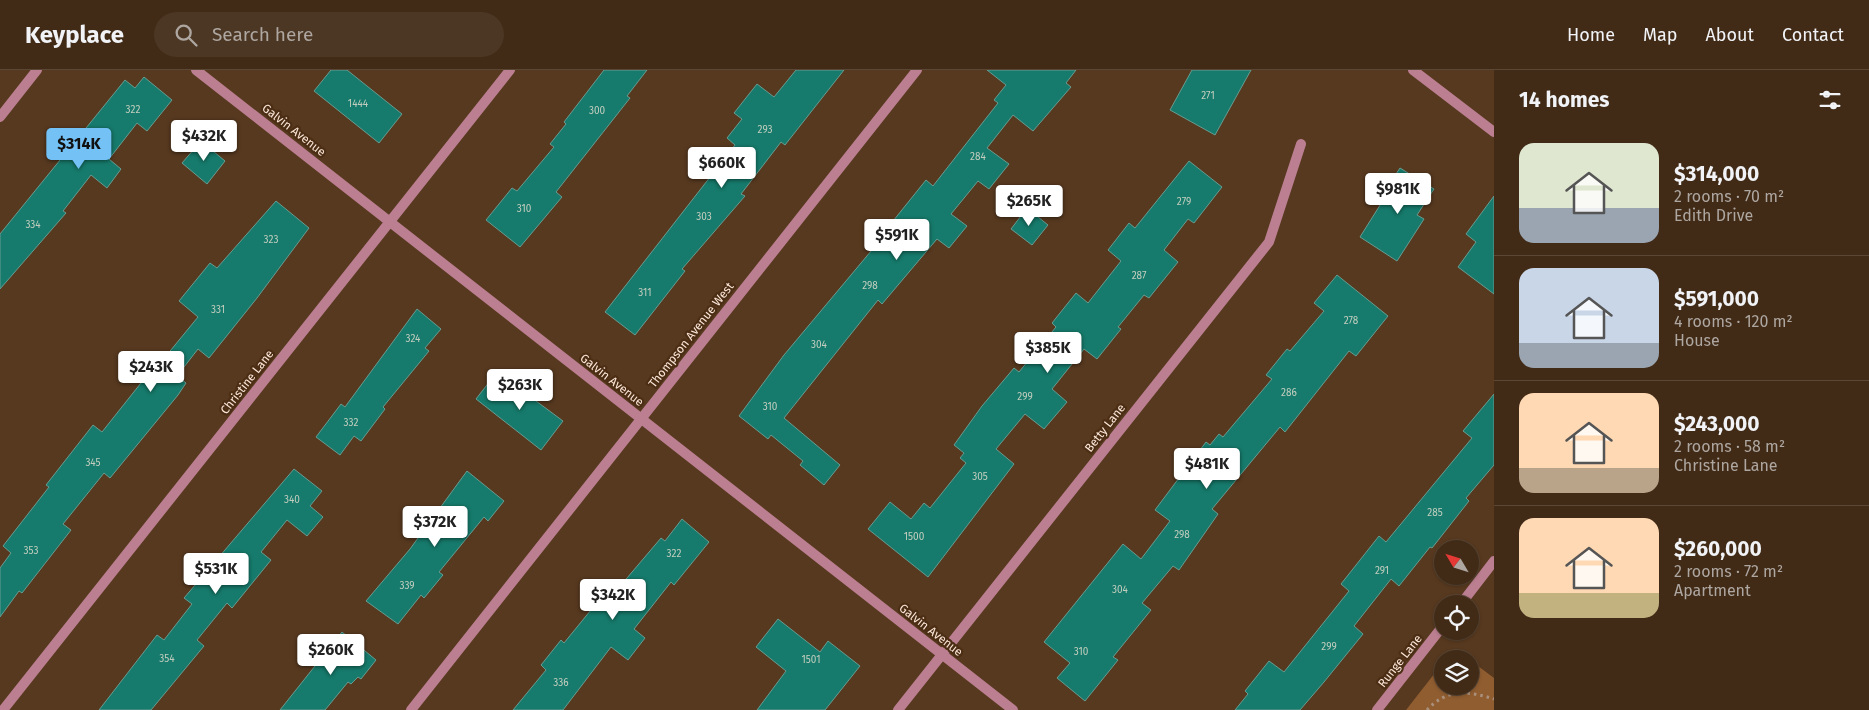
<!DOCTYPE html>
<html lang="en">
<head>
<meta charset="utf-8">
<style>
  :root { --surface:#412b17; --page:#4c3724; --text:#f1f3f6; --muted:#aea7a1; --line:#5a4736; --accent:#73c1f5 }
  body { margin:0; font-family:"Fira Sans",sans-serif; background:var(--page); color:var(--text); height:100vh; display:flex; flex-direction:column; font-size:19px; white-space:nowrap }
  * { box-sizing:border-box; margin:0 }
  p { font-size:16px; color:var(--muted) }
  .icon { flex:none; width:28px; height:28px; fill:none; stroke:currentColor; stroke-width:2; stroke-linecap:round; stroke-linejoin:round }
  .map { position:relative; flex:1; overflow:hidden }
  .sheet { display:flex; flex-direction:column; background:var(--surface); width:375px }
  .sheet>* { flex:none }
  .needle { width:32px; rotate:308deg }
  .buttons { position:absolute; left:1434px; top:470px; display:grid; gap:10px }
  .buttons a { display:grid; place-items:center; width:45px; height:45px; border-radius:50%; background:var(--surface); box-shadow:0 1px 4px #0004,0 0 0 1px var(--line); font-size:25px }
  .price { position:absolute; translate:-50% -42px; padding:0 11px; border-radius:5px; background:#fff; color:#222; font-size:16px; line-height:32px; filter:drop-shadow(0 1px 2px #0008) }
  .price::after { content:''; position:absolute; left:50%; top:30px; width:15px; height:11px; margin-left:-8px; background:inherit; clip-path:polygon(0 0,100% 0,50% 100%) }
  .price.on { background:var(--accent); color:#111 }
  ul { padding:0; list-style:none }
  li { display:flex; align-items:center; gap:15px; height:125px; padding:0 25px }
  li+li { border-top:1px solid var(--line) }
  li span { display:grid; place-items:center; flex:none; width:140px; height:100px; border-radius:15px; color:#555 }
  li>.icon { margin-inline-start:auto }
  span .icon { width:60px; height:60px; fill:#fffc; stroke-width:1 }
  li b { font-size:21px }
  h2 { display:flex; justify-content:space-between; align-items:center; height:60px; padding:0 25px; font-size:21px }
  header { display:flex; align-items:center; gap:30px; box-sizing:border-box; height:70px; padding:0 25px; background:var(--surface); border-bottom:1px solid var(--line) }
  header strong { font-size:24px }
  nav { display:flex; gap:28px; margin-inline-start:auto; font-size:18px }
  .search { width:350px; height:45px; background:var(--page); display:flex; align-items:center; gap:12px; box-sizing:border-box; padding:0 18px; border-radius:28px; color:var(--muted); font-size:19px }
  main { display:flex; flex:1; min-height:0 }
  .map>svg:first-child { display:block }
</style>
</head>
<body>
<header>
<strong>Keyplace</strong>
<div class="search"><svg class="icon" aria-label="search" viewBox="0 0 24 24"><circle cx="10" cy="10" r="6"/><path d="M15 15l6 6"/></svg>Search here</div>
<nav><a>Home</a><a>Map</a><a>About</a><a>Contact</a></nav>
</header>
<main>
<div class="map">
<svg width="1494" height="640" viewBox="0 0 1494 640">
  <rect width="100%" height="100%" fill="#57391f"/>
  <g fill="#905d30">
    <polygon points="1455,579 1468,589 1447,589"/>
    <polygon points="1470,590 1494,608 1494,640 1406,640 1442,594 1442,616 1470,616"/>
  </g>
  <g fill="#167b6c" stroke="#689c91">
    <polygon points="331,0 347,0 402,44 379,73 314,21"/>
    <polygon points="604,0 647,0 627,26 630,28 556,122 562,127 520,177 486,150 512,118 517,121 554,77 550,74 566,54 564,52"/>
    <polygon points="796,0 844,0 785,75 781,72 741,124 745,126 682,199 685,201 635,265 605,242 735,75 727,68 742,49 734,43 757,14 774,27"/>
    <polygon points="987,0 1076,0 1066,13 1071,17 1033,61 1013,45 987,78 1009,94 989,119 978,111 951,144 967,156 949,178 937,169 882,234 878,230 784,348 840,395 824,415 800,395 803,391 771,365 768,369 739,346 784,285 887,162 885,161 926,110 933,116 998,33 994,30 1006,15"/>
    <polygon points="1192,0 1251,0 1215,65 1170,40"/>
    <polygon points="144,7 172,30 147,61 137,53 109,89 121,99 107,118 91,105 63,141 66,143 0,219 0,164 125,10 135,18"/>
    <polygon points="201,71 225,91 207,114 182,93"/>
    <polygon points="1189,91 1222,117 1194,153 1188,149 1164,180 1178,192 1149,228 1144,225 1118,257 1121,259 1097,289 1084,279 1052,319 1067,332 1044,359 1025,344 996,379 1014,394 928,507 868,459 890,432 911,449 924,433 930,438 966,393 960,388 964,383 954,375 982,336 1014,298 1019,302 1056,257 1052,253 1076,223 1088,233 1121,191 1108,180 1129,153 1135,158"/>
    <polygon points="1400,98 1434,119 1417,145 1424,149 1397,191 1360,167 1382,132 1379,130"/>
    <polygon points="1494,126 1494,224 1458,197 1476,172 1466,164"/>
    <polygon points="276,131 309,158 257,228 209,288 198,279 177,306 186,313 178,325 110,408 104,403 63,454 71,460 22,523 19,521 0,547 0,498 11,483 3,476 49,417 46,415 93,355 102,362 164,284 166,286 198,247 179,231 210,193 217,198"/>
    <polygon points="1027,138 1048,155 1032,175 1011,159"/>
    <polygon points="1337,205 1388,246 1356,286 1349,281 1285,362 1280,357 1212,439 1218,444 1179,500 1173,496 1142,533 1151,540 1113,587 1118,590 1085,631 1057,608 1070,593 1044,572 1123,474 1141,489 1170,451 1155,440 1206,372 1210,375 1219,364 1223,367 1272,309 1266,305 1287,279 1290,281 1324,241 1314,233"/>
    <polygon points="417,239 441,259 425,278 429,281 383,337 385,339 361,371 354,366 340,385 316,367 341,334 345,337"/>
    <polygon points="497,302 563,351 541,380 476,329"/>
    <polygon points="1494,324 1494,395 1466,428 1469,431 1432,478 1430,477 1399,516 1391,509 1354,556 1363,564 1324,612 1300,640 1235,640 1248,624 1245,621 1269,591 1284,602 1349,521 1341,514 1379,466 1386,472 1472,368 1463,361"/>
    <polygon points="294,399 322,421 310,436 323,447 307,466 287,450 261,482 271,490 232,538 227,533 197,570 204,576 151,640 99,640 157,565 164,570 192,534 184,528"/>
    <polygon points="467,401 504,431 488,451 484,447 439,502 443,505 424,528 421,525 398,554 366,531 410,479"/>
    <polygon points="682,449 709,472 674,515 671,512 634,559 645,568 628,590 611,577 563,640 513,640 546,600 541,595 561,570 564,573 604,524 610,528 661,468 665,471"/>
    <polygon points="778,549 820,582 828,571 860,596 825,640 757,640 786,601 756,577"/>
    <polygon points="342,562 376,590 361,609 358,607 351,614 348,612 325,640 280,640"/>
  </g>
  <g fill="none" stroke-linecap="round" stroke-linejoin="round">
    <path stroke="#aa917d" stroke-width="3" stroke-dasharray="2.5 4" stroke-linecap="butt" d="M1427,640C1447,618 1469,621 1494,629"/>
    <g stroke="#bb7f91" stroke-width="10">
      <polyline points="196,0 1013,640"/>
      <polyline points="0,47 37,0"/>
      <polyline points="1461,534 1494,491"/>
      <polyline points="3,640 510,0"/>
      <polyline points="411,640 917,0"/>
      <polyline points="898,640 1269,172 1301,74"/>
      <polyline points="1377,640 1442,557"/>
    </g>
    <polyline stroke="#bb7f91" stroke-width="10" points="1413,0 1494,62"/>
  </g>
  <g text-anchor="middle" stroke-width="4.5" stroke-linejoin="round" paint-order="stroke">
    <g font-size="10" fill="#c2cdbe">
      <text x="1208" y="29">271</text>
      <text x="358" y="37">1444</text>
      <text x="133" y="43">322</text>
      <text x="597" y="44">300</text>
      <text x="765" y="63">293</text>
      <text x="978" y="90">284</text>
      <text x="1184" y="135">279</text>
      <text x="524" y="142">310</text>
      <text x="704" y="150">303</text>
      <text x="33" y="158">334</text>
      <text x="271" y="173">323</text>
      <text x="1139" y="209">287</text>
      <text x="870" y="219">298</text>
      <text x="645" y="226">311</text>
      <text x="218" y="243">331</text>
      <text x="1351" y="254">278</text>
      <text x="413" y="272">324</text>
      <text x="819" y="278">304</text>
      <text x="1289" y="326">286</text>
      <text x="1025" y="330">299</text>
      <text x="770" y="340">310</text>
      <text x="351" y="356">332</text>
      <text x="93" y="396">345</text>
      <text x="980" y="410">305</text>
      <text x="292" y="433">340</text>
      <text x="1435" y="446">285</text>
      <text x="1182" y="468">298</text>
      <text x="914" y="470">1500</text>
      <text x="31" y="484">353</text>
      <text x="674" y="487">322</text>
      <text x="1382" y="504">291</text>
      <text x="407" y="519">339</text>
      <text x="1120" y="523">304</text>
      <text x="1329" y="580">299</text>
      <text x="1081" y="585">310</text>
      <text x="167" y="592">354</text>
      <text x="811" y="593">1501</text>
      <text x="561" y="616">336</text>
    </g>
    <g font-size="12" fill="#fce8da" stroke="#4c2e15">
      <text transform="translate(294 60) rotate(38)" y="4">Galvin Avenue</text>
      <text transform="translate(691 265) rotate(-52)" y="4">Thompson Avenue West</text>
      <text transform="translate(612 310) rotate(38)" y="4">Galvin Avenue</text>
      <text transform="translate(247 312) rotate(-52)" y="4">Christine Lane</text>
      <text transform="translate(1105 358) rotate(-52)" y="4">Betty Lane</text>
      <text transform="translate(931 560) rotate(38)" y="4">Galvin Avenue</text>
      <text transform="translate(1400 591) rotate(-52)" y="4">Runge Lane</text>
    </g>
  </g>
</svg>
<div class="buttons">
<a><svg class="needle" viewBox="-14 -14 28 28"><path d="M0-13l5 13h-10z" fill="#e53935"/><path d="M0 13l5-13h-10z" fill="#aea7a1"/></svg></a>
<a><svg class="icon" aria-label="locate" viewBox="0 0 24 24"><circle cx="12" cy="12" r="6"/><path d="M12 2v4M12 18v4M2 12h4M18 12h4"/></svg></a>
<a><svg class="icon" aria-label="layers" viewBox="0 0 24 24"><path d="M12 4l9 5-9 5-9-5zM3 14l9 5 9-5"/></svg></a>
</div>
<b class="price" style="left:204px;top:92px">$432K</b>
<b class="price on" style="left:79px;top:100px">$314K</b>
<b class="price" style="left:722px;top:119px">$660K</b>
<b class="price" style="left:1398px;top:145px">$981K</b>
<b class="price" style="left:1029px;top:157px">$265K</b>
<b class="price" style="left:897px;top:191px">$591K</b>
<b class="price" style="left:1048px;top:304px">$385K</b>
<b class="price" style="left:151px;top:323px">$243K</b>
<b class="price" style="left:520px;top:341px">$263K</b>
<b class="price" style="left:1207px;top:420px">$481K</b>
<b class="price" style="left:435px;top:478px">$372K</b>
<b class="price" style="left:216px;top:525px">$531K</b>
<b class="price" style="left:613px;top:551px">$342K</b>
<b class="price" style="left:331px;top:606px">$260K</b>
</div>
<section class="sheet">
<h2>14 homes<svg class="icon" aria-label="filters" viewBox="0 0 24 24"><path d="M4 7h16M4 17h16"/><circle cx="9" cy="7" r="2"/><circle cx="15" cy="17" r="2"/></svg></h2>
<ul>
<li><span style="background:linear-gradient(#dfe7d0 65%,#9aa5b1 0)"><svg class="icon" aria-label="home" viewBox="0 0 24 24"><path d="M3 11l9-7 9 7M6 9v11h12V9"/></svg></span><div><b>$314,000</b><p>2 rooms · 70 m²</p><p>Edith Drive</p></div></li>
<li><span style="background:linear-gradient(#c9d6e8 75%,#9aa5b1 0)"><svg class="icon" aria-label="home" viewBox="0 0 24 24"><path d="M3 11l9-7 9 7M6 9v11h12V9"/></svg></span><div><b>$591,000</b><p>4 rooms · 120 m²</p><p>House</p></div></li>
<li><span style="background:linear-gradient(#ffd9b3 75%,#b9a48a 0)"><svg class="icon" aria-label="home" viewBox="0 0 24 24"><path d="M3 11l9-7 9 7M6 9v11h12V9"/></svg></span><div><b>$243,000</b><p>2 rooms · 58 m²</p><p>Christine Lane</p></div></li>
<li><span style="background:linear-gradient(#ffd9b3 75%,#c2b280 0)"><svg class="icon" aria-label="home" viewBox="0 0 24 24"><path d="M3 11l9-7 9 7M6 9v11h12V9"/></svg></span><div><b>$260,000</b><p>2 rooms · 72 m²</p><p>Apartment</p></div></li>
</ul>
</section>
</main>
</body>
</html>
